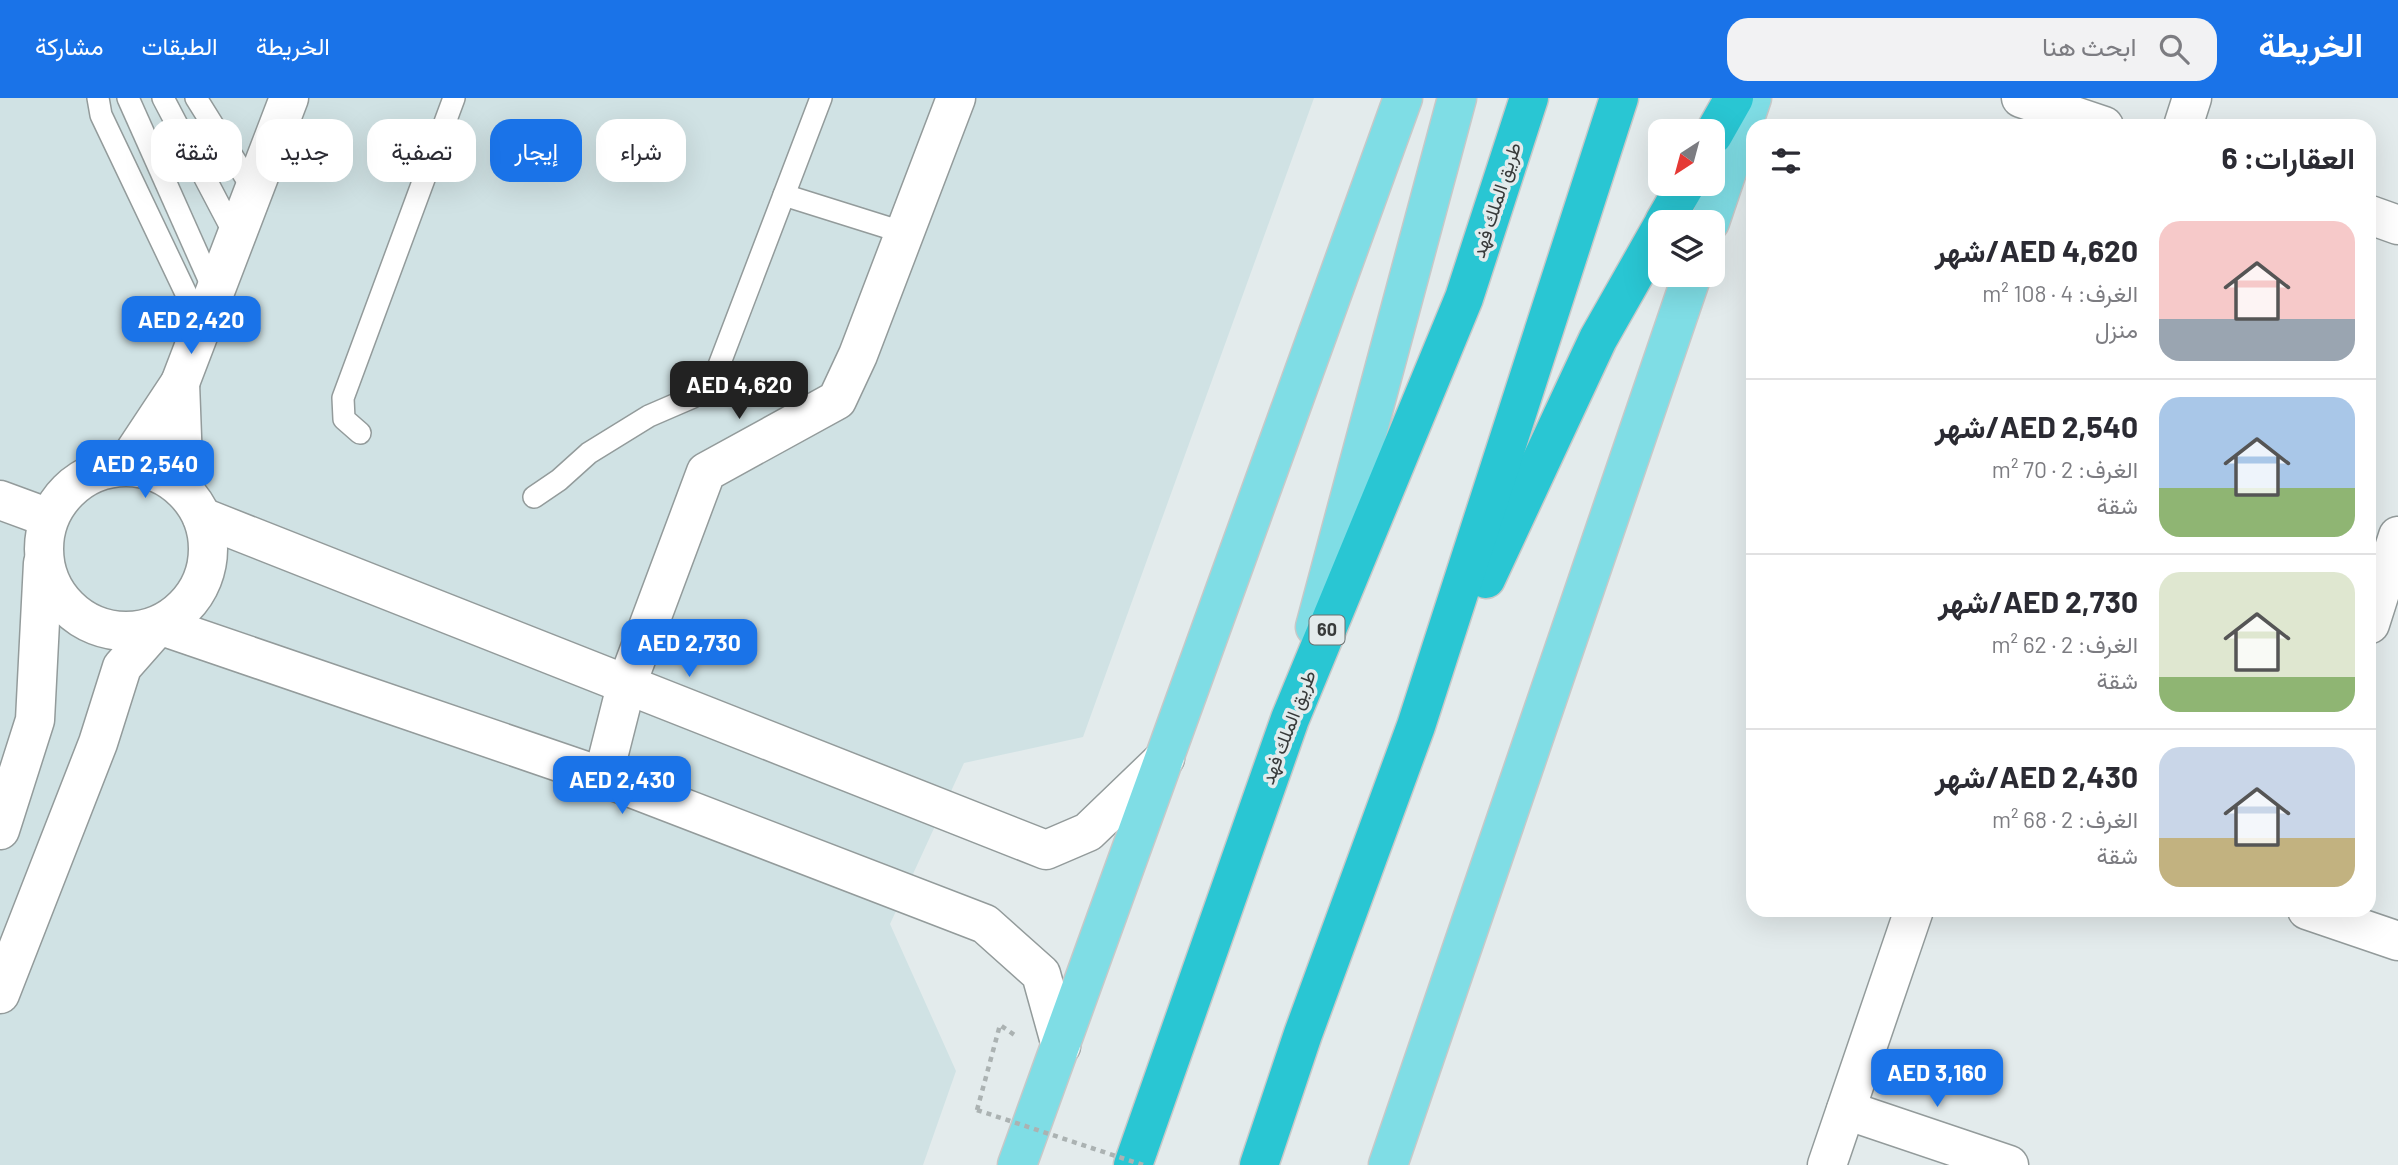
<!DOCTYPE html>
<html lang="ar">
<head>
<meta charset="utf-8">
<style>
  :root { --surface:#fff; --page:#f2f2f3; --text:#2b2b33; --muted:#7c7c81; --line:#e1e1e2; --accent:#1a73e8 }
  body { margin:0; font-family:Barlow,Vazirmatn,sans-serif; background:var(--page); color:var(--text); direction:rtl; height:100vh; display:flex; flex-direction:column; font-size:26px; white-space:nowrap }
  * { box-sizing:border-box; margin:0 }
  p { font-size:23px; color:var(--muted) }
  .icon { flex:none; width:38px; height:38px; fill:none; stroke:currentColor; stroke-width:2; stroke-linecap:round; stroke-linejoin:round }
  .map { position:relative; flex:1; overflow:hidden; direction:ltr }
  .sheet { position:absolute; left:1746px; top:21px; width:630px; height:798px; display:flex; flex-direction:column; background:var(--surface); border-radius:21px; box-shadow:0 7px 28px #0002; direction:rtl }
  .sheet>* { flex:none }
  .banner { position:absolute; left:21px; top:21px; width:665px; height:63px; direction:rtl; display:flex; gap:14px }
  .needle { width:46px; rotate:216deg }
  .tools { position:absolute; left:1648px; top:21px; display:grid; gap:14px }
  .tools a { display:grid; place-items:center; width:77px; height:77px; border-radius:14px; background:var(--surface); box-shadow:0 7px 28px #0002; font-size:35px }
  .price { position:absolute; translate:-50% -60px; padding:0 16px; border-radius:14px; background:var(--accent); color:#fff; font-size:23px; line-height:46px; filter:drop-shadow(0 2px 4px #0008) }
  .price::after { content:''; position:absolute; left:50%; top:42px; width:21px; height:16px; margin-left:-10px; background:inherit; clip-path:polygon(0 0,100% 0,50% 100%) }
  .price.on { background:#222; color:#fff }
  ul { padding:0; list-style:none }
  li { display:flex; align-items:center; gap:21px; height:175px; padding:0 21px }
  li+li { border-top:2px solid var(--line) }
  li span { display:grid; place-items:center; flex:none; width:196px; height:140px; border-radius:21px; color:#555 }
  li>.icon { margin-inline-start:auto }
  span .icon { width:84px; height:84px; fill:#fffc; stroke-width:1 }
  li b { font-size:30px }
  h2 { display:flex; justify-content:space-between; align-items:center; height:84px; padding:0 21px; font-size:30px }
  .pill { padding:0 24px; border-radius:21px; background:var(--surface); box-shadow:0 7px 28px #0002; font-size:24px; line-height:63px }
  .pill.on { background:var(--accent); color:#fff }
  header { display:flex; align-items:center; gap:42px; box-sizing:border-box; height:98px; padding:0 35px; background:var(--accent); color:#fff }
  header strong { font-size:33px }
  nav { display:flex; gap:38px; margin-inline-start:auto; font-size:24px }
  .search { width:490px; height:63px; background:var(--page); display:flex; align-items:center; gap:18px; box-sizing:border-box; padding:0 24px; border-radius:21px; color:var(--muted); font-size:26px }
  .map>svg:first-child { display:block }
</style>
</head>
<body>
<header>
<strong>الخريطة</strong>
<div class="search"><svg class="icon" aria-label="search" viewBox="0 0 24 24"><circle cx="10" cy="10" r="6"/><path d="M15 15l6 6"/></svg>ابحث هنا</div>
<nav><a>الخريطة</a><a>الطبقات</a><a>مشاركة</a></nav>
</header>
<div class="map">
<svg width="2398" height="1067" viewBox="0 0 2398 1067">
  <rect width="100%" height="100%" fill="#e3ebec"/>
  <polygon fill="#d0e2e4" points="0,0 1314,0 1083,639 964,665 890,826 956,973 923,1067 0,1067"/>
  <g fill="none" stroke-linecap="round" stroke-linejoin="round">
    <defs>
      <g id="lane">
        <polyline points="98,0 101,17 202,229"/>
        <polyline points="128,0 215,195"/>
        <polyline points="163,0 236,139"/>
        <polyline points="196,0 254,93"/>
        <polyline points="784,97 905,135"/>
        <polyline points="360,335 344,321 343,300 454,0"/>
        <polyline points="534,399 559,382 589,355 649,318 693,299 718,270 821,0"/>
      </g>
      <g id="street">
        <polyline points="2021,0 2104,28"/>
        <polyline points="2183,28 2192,0"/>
        <polyline points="2370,117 2398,127"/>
        <polyline points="180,285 289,0"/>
        <polyline points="125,368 180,285 184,392"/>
        <circle cx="126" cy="451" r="82"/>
        <polyline points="0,402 49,420"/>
        <polyline points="202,419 1046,752 1088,734 1165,660"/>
        <polyline points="2370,526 2398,438"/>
        <polyline points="603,679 626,588 706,374 837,302 858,257 956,0"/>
        <polyline points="0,732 35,622 43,465"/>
        <polyline points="2307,812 2398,843"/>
        <polyline points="0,896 98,645 122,569 159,527 603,679 985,826 1041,876 1061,948"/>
        <polyline points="1846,1012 2009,1067"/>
        <polyline points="1827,1067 1914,812"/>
      </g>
      <g id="primary">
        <polyline points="1710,124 1752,0"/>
        <polyline points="1315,529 1457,0"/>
        <polyline points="1017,1067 1403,0"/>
        <polyline points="1388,1067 1692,177"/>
      </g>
      <g id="highway">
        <polyline points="1713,37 1734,0"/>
        <polyline points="1664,124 1686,86"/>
        <polyline points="1486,481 1598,241 1661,130"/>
        <polyline points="1133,1067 1290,621 1464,200 1529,0"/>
        <polyline points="1259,1067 1303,936 1416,628 1619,0"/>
      </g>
    </defs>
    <use href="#lane" stroke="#939b9b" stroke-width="24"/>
    <use href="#street" stroke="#939b9b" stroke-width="41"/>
    <use href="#primary" stroke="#c7c8c8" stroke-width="41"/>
    <use href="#highway" stroke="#c7c8c8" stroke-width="41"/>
    <polyline stroke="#abb2b2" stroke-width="4.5" stroke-dasharray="5 5" stroke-linecap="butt" points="977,1012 1000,927 1016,938"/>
    <use href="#lane" stroke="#fff" stroke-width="21"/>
    <use href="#street" stroke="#fff" stroke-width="38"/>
    <use href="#primary" stroke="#7fdde5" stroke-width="38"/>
    <use href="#highway" stroke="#29c6d3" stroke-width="38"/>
    <polyline stroke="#abb2b2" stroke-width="4.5" stroke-dasharray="5 5" stroke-linecap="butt" points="977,1012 1143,1067"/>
  </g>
  <g text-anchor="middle" stroke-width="7" stroke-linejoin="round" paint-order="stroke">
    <rect fill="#e3ebec" stroke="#6b7070" stroke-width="2" x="1309.5" y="517.5" width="35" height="29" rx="5"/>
    <g font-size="18" font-weight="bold" fill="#383b3b">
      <text x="1327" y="538">60</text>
    </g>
    <g font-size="19" fill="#383b3b" stroke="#e3ebec">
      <text transform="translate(1496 102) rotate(-72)" y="7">طريق الملك فهد</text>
      <text transform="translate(1288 629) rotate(-69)" y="7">طريق الملك فهد</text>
    </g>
  </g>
</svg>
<div class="tools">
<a><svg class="needle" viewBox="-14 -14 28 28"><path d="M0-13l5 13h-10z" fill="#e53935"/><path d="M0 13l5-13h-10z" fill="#7c7c81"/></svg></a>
<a><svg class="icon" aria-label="layers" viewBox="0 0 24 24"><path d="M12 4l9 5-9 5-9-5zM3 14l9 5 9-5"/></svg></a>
</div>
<b class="price" style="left:191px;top:258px">AED 2,420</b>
<b class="price on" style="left:739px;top:323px">AED 4,620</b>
<b class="price" style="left:145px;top:402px">AED 2,540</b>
<b class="price" style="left:689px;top:581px">AED 2,730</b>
<b class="price" style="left:622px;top:718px">AED 2,430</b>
<b class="price" style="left:1937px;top:1011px">AED 3,160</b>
<div class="banner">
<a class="pill">شراء</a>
<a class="pill on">إيجار</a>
<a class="pill">تصفية</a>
<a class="pill">جديد</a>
<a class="pill">شقة</a>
</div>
<section class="sheet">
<h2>العقارات: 6<svg class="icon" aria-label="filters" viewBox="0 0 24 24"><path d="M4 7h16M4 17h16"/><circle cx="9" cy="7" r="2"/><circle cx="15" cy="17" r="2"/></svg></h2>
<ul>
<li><span style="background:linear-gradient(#f6c9c9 70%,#9aa5b1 0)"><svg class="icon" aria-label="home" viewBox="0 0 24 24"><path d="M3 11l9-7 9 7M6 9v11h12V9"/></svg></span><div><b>AED 4,620/شهر</b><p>الغرف: 4 · 108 m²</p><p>منزل</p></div></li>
<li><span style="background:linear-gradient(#a9c7e8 65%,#8fb573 0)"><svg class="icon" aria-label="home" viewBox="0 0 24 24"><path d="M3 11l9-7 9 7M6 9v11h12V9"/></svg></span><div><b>AED 2,540/شهر</b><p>الغرف: 2 · 70 m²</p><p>شقة</p></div></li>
<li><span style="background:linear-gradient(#dfe7d0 75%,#8fb573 0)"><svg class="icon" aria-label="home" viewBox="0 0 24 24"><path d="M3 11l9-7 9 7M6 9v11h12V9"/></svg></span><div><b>AED 2,730/شهر</b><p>الغرف: 2 · 62 m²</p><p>شقة</p></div></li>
<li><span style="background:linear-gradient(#c9d6e8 65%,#c2b280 0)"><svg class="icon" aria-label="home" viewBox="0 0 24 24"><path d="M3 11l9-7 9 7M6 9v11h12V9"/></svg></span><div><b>AED 2,430/شهر</b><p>الغرف: 2 · 68 m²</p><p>شقة</p></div></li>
</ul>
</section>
</div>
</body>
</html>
